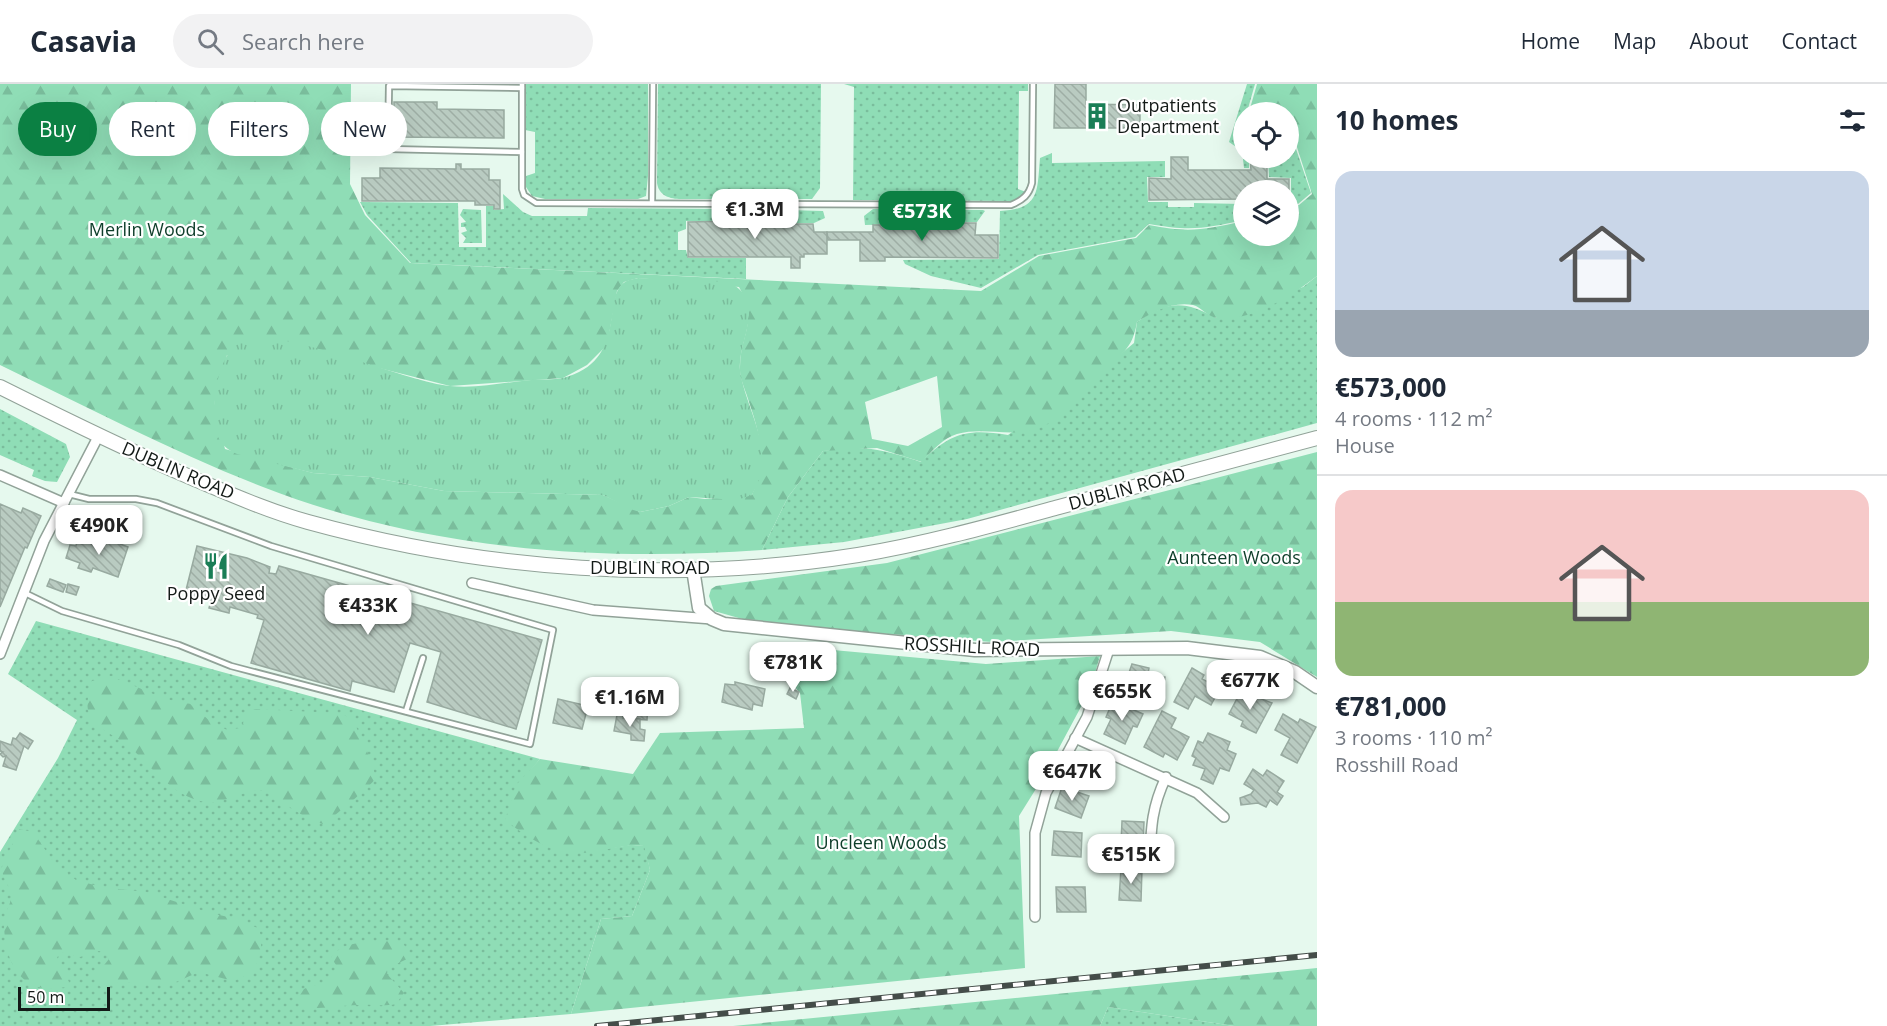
<!DOCTYPE html>
<html lang="en">
<head>
<meta charset="utf-8">
<style>
  :root { --surface:#fff; --page:#f2f2f3; --text:#1f2937; --muted:#747a83; --line:#e0e1e3; --accent:#0b8043 }
  body { margin:0; font-family:"Open Sans",sans-serif; background:var(--page); color:var(--text); height:100vh; display:flex; flex-direction:column; font-size:22px; white-space:nowrap }
  * { box-sizing:border-box; margin:0 }
  p { font-size:20px; color:var(--muted) }
  .icon { flex:none; width:33px; height:33px; fill:none; stroke:currentColor; stroke-width:2; stroke-linecap:round; stroke-linejoin:round }
  .map { position:relative; flex:1; overflow:hidden }
  .sheet { display:flex; flex-direction:column; background:var(--surface); width:570px }
  .sheet>* { flex:none }
  .hud { position:absolute; left:18px; top:18px; width:570px; height:54px; display:flex; gap:12px }
  .controls { position:absolute; left:1233px; top:18px; display:grid; gap:12px }
  .controls a { display:grid; place-items:center; width:66px; height:66px; border-radius:50%; background:var(--surface); box-shadow:0 6px 24px #0002; font-size:30px }
  .scale { position:absolute; left:18px; bottom:15px; width:92px; box-sizing:border-box; padding-left:6px; border:3px solid #131a17; border-top:0; font-size:16px; line-height:21px; white-space:nowrap; color:#131a17; -webkit-text-stroke:4px #fff; paint-order:stroke }
  .price { position:absolute; translate:-50% -51px; padding:0 14px; border-radius:12px; background:#fff; color:#222; font-size:20px; line-height:39px; filter:drop-shadow(0 2px 3px #0008) }
  .price::after { content:''; position:absolute; left:50%; top:36px; width:18px; height:14px; margin-left:-9px; background:inherit; clip-path:polygon(0 0,100% 0,50% 100%) }
  .price.active { background:var(--accent); color:#fff }
  ul { padding:0; list-style:none }
  li { display:grid; align-content:center; gap:12px; height:318px; padding:0 18px }
  li+li { border-top:2px solid var(--line) }
  li span { display:grid; place-items:center; height:186px; border-radius:18px; color:#555 }
  li>.icon { margin-inline-start:auto }
  span .icon { width:108px; height:108px; fill:#fffc; stroke-width:1 }
  li b { font-size:26px }
  h2 { display:flex; justify-content:space-between; align-items:center; height:72px; padding:0 18px; font-size:26px }
  .pill { padding:0 21px; border-radius:27px; background:var(--surface); box-shadow:0 6px 24px #0002; font-size:21px; line-height:54px }
  .pill.active { background:var(--accent); color:#fff }
  header { display:flex; align-items:center; gap:36px; box-sizing:border-box; height:84px; padding:0 30px; background:var(--surface); border-bottom:2px solid var(--line) }
  header strong { font-size:28px }
  nav { display:flex; gap:33px; margin-inline-start:auto; font-size:21px }
  .search { width:420px; height:54px; background:var(--page); display:flex; align-items:center; gap:15px; box-sizing:border-box; padding:0 21px; border-radius:33px; color:var(--muted); font-size:22px }
  main { display:flex; flex:1; min-height:0 }
  .map>svg:first-child { display:block }
</style>
</head>
<body>
<header>
<strong>Casavia</strong>
<div class="search"><svg class="icon" aria-label="search" viewBox="0 0 24 24"><circle cx="10" cy="10" r="6"/><path d="M15 15l6 6"/></svg>Search here</div>
<nav><a>Home</a><a>Map</a><a>About</a><a>Contact</a></nav>
</header>
<main>
<div class="map">
<svg width="1317" height="942" viewBox="0 0 1317 942">
  <defs>
    <pattern id="grass-dots" width="8" height="8" patternUnits="userSpaceOnUse" patternTransform="scale(1.5)"><rect width="8" height="8" fill="#8fddb6"/><path d="M2 2h.1M6 6h.1" fill="none" stroke="#7abd9c" stroke-width="1.8" stroke-linecap="round"/></pattern>
    <pattern id="forest-firs" width="22" height="20" patternUnits="userSpaceOnUse" patternTransform="scale(1.5)"><rect width="22" height="20" fill="#8fddb6"/><path d="M5 1l3.5 6h-7zM16 11l3.5 6h-7z" fill="#7abd9c"/></pattern>
    <pattern id="park-tufts" width="24" height="20" patternUnits="userSpaceOnUse" patternTransform="scale(1.5)"><rect width="24" height="20" fill="#8fddb6"/><path d="M3 7l-1-3M5 7V3M7 7l1-3M15 17l-1-3M17 17v-4M19 17l1-3" fill="none" stroke="#7abd9c"/></pattern>
    <pattern id="building-back-hatch" width="6" height="6" patternUnits="userSpaceOnUse" patternTransform="scale(1.5)"><rect width="6" height="6" fill="#b9cbc1"/><path d="M-1 5l2 2M0 0l6 6M5-1l2 2" fill="none" stroke="#9eaea5"/></pattern>
  </defs>
  <rect width="100%" height="100%" fill="#e6f9ee"/>
  <g fill="url(#grass-dots)">
    <polygon points="526,0 648,0 648,92 646,112 638,115 545,115 532,112 526,103 526,92 535,89 535,48 525,46"/>
    <path d="M658,0H821L820,104L812,115H681C670,115 659,112 657,99Z"/>
    <polygon points="844,0 1028,0 1028,7 1019,7 1018,105 1026,108 1013,117 853,116 854,3"/>
    <polygon points="1247,0 1255,0 1247,28 1244,28 1240,55 1243,57 1244,74 1249,74 1249,84 1244,84 1242,67 1229,58"/>
    <polygon points="1289,59 1294,59 1311,109 1298,120 1289,123 1291,119 1291,94 1269,93 1268,74 1288,74"/>
    <path d="M1052,69V79L1165,77V93H1147L1148,118H1168V123H1194V119L1243,120V136C1205,145 1188,147 1149,140L1135,153L1038,171L981,204L931,192L905,180L903,176L999,175L1000,127C1040,125 1037,108 1040,74Z"/>
    <polygon points="503,110 523,128 532,132 587,132 588,124 729,125 731,133 736,137 686,137 686,145 678,148 678,166 686,166 688,174 746,174 746,195 411,179 367,131 360,118 458,119 459,163 486,163 486,122 494,122 494,126 504,125"/>
    <polygon points="463,125 481,126 482,159 463,159 466,154 461,149 467,147 465,143 461,143 461,139 466,138 460,131"/>
    <polygon points="753,125 823,127 825,134 814,139 745,139 745,133"/>
    <polygon points="873,125 983,126 985,127 977,138 951,138 951,135 944,135 942,139 865,141 864,132"/>
    <path d="M1317,192V339L967,435L844,458L762,466L788,413L823,367C865,361 882,365 921,378C950,349 967,344 1008,351L1117,273L1134,259L1137,238C1167,217 1184,216 1216,234L1303,203Z"/>
    <polygon points="0,325 66,360 70,373 57,398 45,397 32,392 34,386 0,371"/>
    <polygon points="36,537 540,675 530,687 575,769 631,761 645,762 650,786 632,832 601,835 571,930 430,942 0,942 0,768 58,674 77,636 8,590"/>
    <polygon points="1108,923 1234,942 1100,942"/>
  </g>
  <g fill="url(#forest-firs)" fill-rule="evenodd">
    <path d="M0,0H351L350,100L365,131L410,179L981,207L1039,172L1136,154L1149,141C1188,149 1205,146 1243,137L1244,152H1288L1289,124L1299,121L1312,110L1295,57H1289L1288,28H1249L1257,0H1317V192C1291,212 1251,238 1217,234C1208,233 1201,223 1193,221C1173,217 1152,228 1137,238C1132,267 1121,269 1102,289C1085,307 1066,330 1044,342C1014,356 987,342 957,350C943,354 932,367 922,378L877,364L823,367L788,413L762,466C593,478 422,465 263,403C173,368 87,323 0,281ZM638,194L739,203C759,238 740,250 740,283C739,294 746,307 749,318C761,353 766,377 752,411L705,415L689,413L669,422L640,428L603,411L444,407L370,393L313,389L225,365L214,320L227,271L379,284L450,302L563,294L587,281L607,261L617,207L624,198ZM937,292L942,343L908,362L872,355L865,318Z"/>
    <polygon points="1317,368 1317,593 1260,558 1171,547 992,558 760,540 714,527 709,512 711,505 716,502 887,479"/>
    <path d="M756,559L986,580L1100,572L1090,606L1044,692L1019,732L1025,884L571,930L601,835L632,832L650,786L644,762C621,759 599,770 575,769C548,768 526,752 505,736L516,701L540,675L633,690L660,649L804,644L800,609Z"/>
    <path d="M111,592L165,615L190,620L210,637L227,646L240,644L250,627L256,625L335,629C340,630 347,631 352,636C357,642 377,687 375,695C373,700 329,737 323,740L310,736L263,706C243,705 225,721 205,718C174,713 152,684 131,664C119,653 94,645 89,629C85,619 90,607 92,597Z"/>
    <path d="M19,745L33,748L55,780L76,796L101,803L146,808L210,829L242,836L259,845C264,860 260,876 252,889L233,897L199,888L169,901L121,898L101,903L96,898V891L109,875L105,869L99,867L80,873L60,868L57,874L69,898L65,903C20,913 4,876 4,838C4,829 12,820 11,811C10,802 3,794 1,785Z"/>
    <path d="M382,857L402,858L409,868L407,875L388,884L387,890L404,909L396,920C382,923 372,920 358,921C338,921 321,927 301,922L297,916L304,905C318,898 338,902 336,881L331,873C344,857 363,859 382,857Z"/>
    <polygon points="1317,884 1317,942 1234,942 1108,923 1100,942 733,942"/>
  </g>
  <path fill="url(#park-tufts)" d="M638,194L728,198C769,217 737,257 740,286C744,318 769,356 761,390C759,397 755,405 752,411L737,416L689,413L669,422L640,428L630,425L603,411L444,407L370,393L313,389L237,370C215,361 214,344 214,322C215,302 222,266 242,257C280,241 402,297 450,302C477,305 505,298 531,296C542,295 553,296 563,294C629,277 601,212 625,198C628,196 634,195 638,194Z"/>
  <g fill="url(#building-back-hatch)" stroke="#98aaa0" stroke-width="1.5">
    <polygon points="1055,0 1086,0 1086,20 1140,21 1140,44 1054,44"/>
    <polygon points="394,18 437,18 437,25 504,26 504,54 394,53"/>
    <polygon points="1171,73 1188,73 1188,86 1251,86 1250,74 1267,74 1267,95 1289,95 1289,117 1288,106 1244,106 1244,115 1149,116 1149,94 1171,95"/>
    <polygon points="456,80 461,80 461,85 489,85 489,96 500,96 500,125 494,125 494,121 475,121 475,117 362,117 362,94 380,94 380,84 456,85"/>
    <polygon points="737,133 744,133 744,140 813,140 814,148 827,148 827,170 804,170 804,173 800,173 800,184 791,184 791,173 688,173 688,138 737,137"/>
    <polygon points="943,135 950,135 950,139 976,139 975,151 998,151 998,174 885,173 885,177 860,177 860,156 828,156 827,148 873,148 873,141 943,141"/>
    <polygon points="0,420 21,429 23,424 41,432 27,464 25,463 0,523"/>
    <polygon points="85,453 102,459 104,454 128,463 118,493 93,484 91,488 78,484 80,479 66,474 70,461 76,462 77,458 82,460"/>
    <polygon points="197,462 247,474 270,483 269,489 276,490 279,482 542,556 516,645 427,618 441,568 410,559 394,608 352,597 350,607 251,579 264,536 257,534 258,531 230,523 229,529 209,524 211,517 185,510"/>
    <polygon points="50,495 66,501 63,508 47,502"/>
    <polygon points="68,500 79,503 76,511 66,508"/>
    <polygon points="1132,580 1149,584 1148,590 1165,593 1161,613 1144,609 1143,613 1122,609"/>
    <polygon points="1192,584 1204,591 1202,595 1220,604 1211,621 1195,612 1188,625 1174,618"/>
    <polygon points="735,598 765,605 762,622 753,620 752,626 722,618 725,600 735,601"/>
    <polygon points="790,604 799,608 796,615 787,610"/>
    <polygon points="1241,607 1272,619 1256,649 1241,642 1243,637 1229,630"/>
    <polygon points="558,615 588,622 582,645 553,639"/>
    <polygon points="633,615 648,618 647,636 632,635"/>
    <polygon points="1113,617 1143,630 1137,643 1133,642 1125,660 1104,650 1111,635 1106,633"/>
    <polygon points="1162,627 1176,634 1171,644 1189,653 1177,676 1165,669 1163,673 1144,663"/>
    <polygon points="1283,630 1298,639 1300,635 1316,643 1297,679 1281,671 1290,654 1275,646"/>
    <polygon points="617,631 623,631 623,634 640,635 640,645 645,646 644,657 631,656 631,650 614,647"/>
    <polygon points="20,649 33,657 28,665 24,662 16,686 3,682 6,672 3,673 0,670 3,668 0,667 0,657 11,661 13,654 16,655"/>
    <polygon points="1208,649 1230,658 1227,666 1236,670 1229,687 1220,684 1213,700 1201,695 1205,685 1193,681 1196,674 1192,672 1198,657 1203,659"/>
    <polygon points="1253,685 1263,692 1267,686 1284,697 1277,708 1283,712 1277,721 1270,716 1266,723 1258,719 1241,721 1240,714 1251,710 1254,706 1244,700"/>
    <polygon points="1062,703 1089,712 1081,734 1055,724"/>
    <polygon points="1122,737 1144,738 1143,761 1121,760"/>
    <polygon points="1054,747 1082,749 1081,773 1052,771"/>
    <polygon points="1121,784 1142,785 1141,817 1119,816"/>
    <polygon points="1056,803 1085,803 1086,828 1057,828"/>
  </g>
  <g fill="none" stroke-linecap="round" stroke-linejoin="round">
    <defs>
      <g id="service">
        <path d="M522,0V105L524,111L536,119L1011,121C1023,116 1029,111 1032,99L1033,0"/>
        <polyline points="522,68 388,65 389,2 522,4"/>
        <polyline points="652,119 653,0"/>
        <polyline points="25,509 62,527 179,561 231,582 530,660 553,546 271,462 157,419 136,415 89,415 69,410"/>
        <polyline points="406,627 423,574"/>
      </g>
      <g id="minor">
        <polyline points="0,391 64,419"/>
        <polyline points="472,499 593,526 712,535"/>
        <polyline points="0,570 44,457 98,353"/>
        <polyline points="1075,654 1197,709 1224,733"/>
        <path d="M1150,775C1151,742 1152,723 1166,693"/>
        <polyline points="1035,833 1035,749 1046,709 1087,633 1109,565"/>
      </g>
      <polyline id="tertiary" points="693,485 699,524 712,535 724,540 975,566 1187,564 1260,573 1295,588 1317,603"/>
      <path id="secondary" d="M0,303C64,335 127,366 192,394C230,410 268,427 308,438C486,487 675,500 858,471C925,460 993,441 1059,423C1145,400 1231,377 1317,354"/>
    </defs>
    <use href="#service" stroke="#91a298" stroke-width="8"/>
    <use href="#minor" stroke="#91a298" stroke-width="12"/>
    <use href="#tertiary" stroke="#91a298" stroke-width="15"/>
    <use href="#secondary" stroke="#91a298" stroke-width="16"/>
    <use href="#service" stroke="#fff" stroke-width="4.5"/>
    <use href="#minor" stroke="#fff" stroke-width="9"/>
    <use href="#tertiary" stroke="#fff" stroke-width="12"/>
    <use href="#secondary" stroke="#fff" stroke-width="14"/>
    <defs>
      <polyline id="rail" points="597,942 1317,871"/>
    </defs>
    <use href="#rail" stroke="#444d49" stroke-width="6"/>
    <use href="#rail" stroke="#fff" stroke-width="4" stroke-dasharray="11" stroke-linecap="butt"/>
  </g>
  <defs>
    <symbol id="building-bare" viewBox="-9 -9 18 18"><path d="M-4-6H4V6H1V3H-1V6H-4ZM-2.5-4.3h1.7v1.8h-1.7ZM.8-4.3h1.7v1.8H.8ZM-2.5-1h1.7V.8h-1.7ZM.8-1h1.7V.8H.8Z" fill="#1a7e56" stroke="#fff" stroke-width="2.5" paint-order="stroke"/></symbol>
    <symbol id="restaurant-bare" viewBox="-9 -9 18 18"><path d="M-5-6h1v4h1v-4h1v4h1v-4h1v5L-1.5 .5V6h-2V.5L-5-1ZM5-6V6H3V1.5H1.5Q1.5-4 5-6Z" fill="#1a7e56" stroke="#fff" stroke-width="2.5" paint-order="stroke"/></symbol>
  </defs>
  <g fill-rule="evenodd">
    <use href="#building-bare" x="1078" y="13" width="38" height="38"/>
    <use href="#restaurant-bare" x="197" y="463" width="38" height="38"/>
  </g>
  <g text-anchor="middle" stroke-width="4.5" stroke-linejoin="round" paint-order="stroke">
    <g font-size="18" fill="#131a17" stroke="#fff" text-anchor="start">
      <text x="1117" y="28">Outpatients<tspan x="1117" dy="21">Department</tspan></text>
      <text x="216" y="516" text-anchor="middle">Poppy Seed</text>
    </g>
    <g font-size="18" fill="#0e3e2a" stroke="#fff">
      <text x="147" y="152">Merlin Woods</text>
      <text x="1234" y="480">Aunteen Woods</text>
      <text x="881" y="765">Uncleen Woods</text>
    </g>
    <g font-size="18" fill="#131a17" stroke="#fff">
      <text transform="translate(178 387) rotate(23)" y="6">DUBLIN ROAD</text>
      <text transform="translate(1127 405) rotate(-15)" y="6">DUBLIN ROAD</text>
      <text x="650" y="490">DUBLIN ROAD</text>
      <text transform="translate(972 563) rotate(3)" y="6">ROSSHILL ROAD</text>
    </g>
  </g>
</svg>
<div class="controls">
<a><svg class="icon" aria-label="locate" viewBox="0 0 24 24"><circle cx="12" cy="12" r="6"/><path d="M12 2v4M12 18v4M2 12h4M18 12h4"/></svg></a>
<a><svg class="icon" aria-label="layers" viewBox="0 0 24 24"><path d="M12 4l9 5-9 5-9-5zM3 14l9 5 9-5"/></svg></a>
</div>
<div class="scale">50 m</div>
<b class="price" style="left:755px;top:156px">€1.3M</b>
<b class="price active" style="left:922px;top:158px">€573K</b>
<b class="price" style="left:99px;top:472px">€490K</b>
<b class="price" style="left:368px;top:552px">€433K</b>
<b class="price" style="left:793px;top:609px">€781K</b>
<b class="price" style="left:1250px;top:627px">€677K</b>
<b class="price" style="left:1122px;top:638px">€655K</b>
<b class="price" style="left:630px;top:644px">€1.16M</b>
<b class="price" style="left:1072px;top:718px">€647K</b>
<b class="price" style="left:1131px;top:801px">€515K</b>
<div class="hud">
<a class="pill active">Buy</a>
<a class="pill">Rent</a>
<a class="pill">Filters</a>
<a class="pill">New</a>
</div>
</div>
<section class="sheet">
<h2>10 homes<svg class="icon" aria-label="filters" viewBox="0 0 24 24"><path d="M4 7h16M4 17h16"/><circle cx="9" cy="7" r="2"/><circle cx="15" cy="17" r="2"/></svg></h2>
<ul>
<li><span style="background:linear-gradient(#c9d6e8 75%,#9aa5b1 0)"><svg class="icon" aria-label="home" viewBox="0 0 24 24"><path d="M3 11l9-7 9 7M6 9v11h12V9"/></svg></span><div><b>€573,000</b><p>4 rooms · 112 m²</p><p>House</p></div></li>
<li><span style="background:linear-gradient(#f6c9c9 60%,#8fb573 0)"><svg class="icon" aria-label="home" viewBox="0 0 24 24"><path d="M3 11l9-7 9 7M6 9v11h12V9"/></svg></span><div><b>€781,000</b><p>3 rooms · 110 m²</p><p>Rosshill Road</p></div></li>
</ul>
</section>
</main>
</body>
</html>
